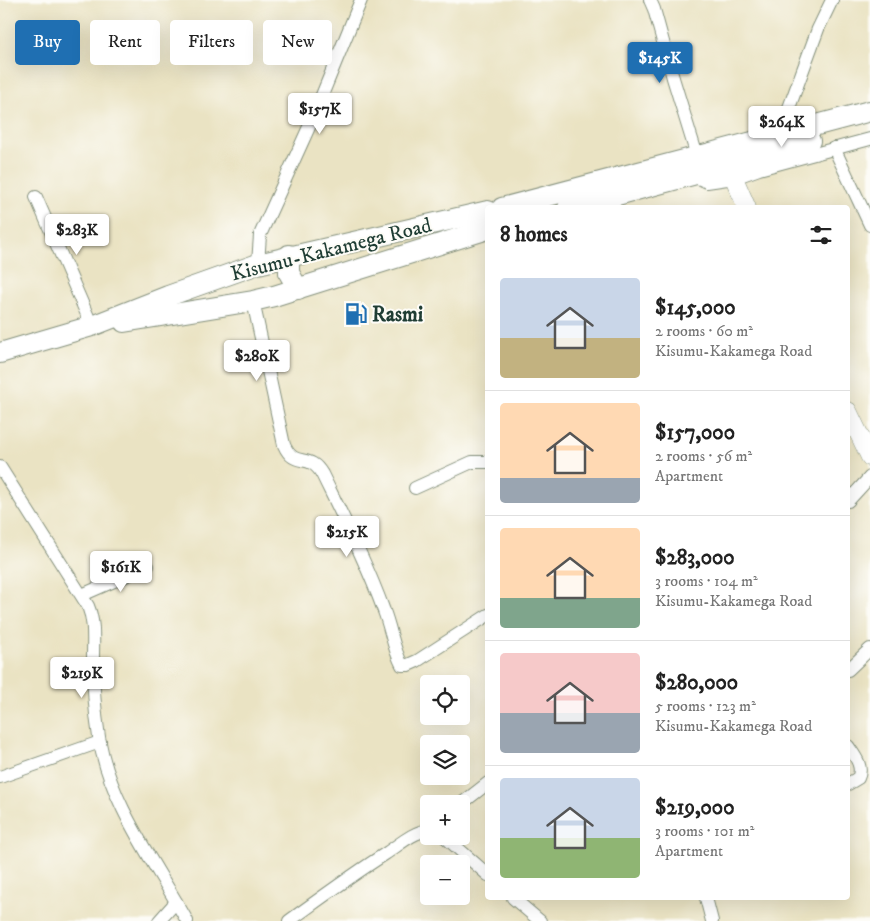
<!DOCTYPE html>
<html lang="en">
<head>
<meta charset="utf-8">
<style>
  :root { --surface:#fff; --page:#f6f6f6; --text:#222; --muted:#767676; --line:#e0e0e0; --accent:#1f6fb2 }
  body { margin:0; font-family:"IM FELL DW Pica",serif; background:var(--page); color:var(--text); height:100vh; display:flex; flex-direction:column; font-size:19px; white-space:nowrap }
  * { box-sizing:border-box; margin:0 }
  p { font-size:16px; color:var(--muted) }
  .icon { flex:none; width:28px; height:28px; fill:none; stroke:currentColor; stroke-width:2; stroke-linecap:round; stroke-linejoin:round }
  .map { position:relative; flex:1; overflow:hidden }
  .sheet { position:absolute; left:485px; top:205px; width:365px; height:695px; display:flex; flex-direction:column; background:var(--surface); border-radius:5px; box-shadow:0 5px 20px #0002 }
  .sheet>* { flex:none }
  .guide { position:absolute; left:15px; top:20px; width:395px; height:45px; display:flex; gap:10px }
  .buttons { position:absolute; left:420px; top:675px; display:grid; gap:10px }
  .buttons a { display:grid; place-items:center; width:50px; height:50px; border-radius:5px; background:var(--surface); box-shadow:0 5px 20px #0002; font-size:25px }
  .price { position:absolute; translate:-50% -42px; padding:0 11px; border-radius:5px; background:#fff; color:#222; font-size:16px; line-height:32px; filter:drop-shadow(0 1px 2px #0008) }
  .price::after { content:''; position:absolute; left:50%; top:30px; width:15px; height:11px; margin-left:-8px; background:inherit; clip-path:polygon(0 0,100% 0,50% 100%) }
  .price.selected { background:var(--accent); color:#fff }
  ul { padding:0; list-style:none }
  li { display:flex; align-items:center; gap:15px; height:125px; padding:0 15px }
  li+li { border-top:1px solid var(--line) }
  li span { display:grid; place-items:center; flex:none; width:140px; height:100px; border-radius:5px; color:#555 }
  li>.icon { margin-inline-start:auto }
  span .icon { width:60px; height:60px; fill:#fffc; stroke-width:1 }
  li b { font-size:21px }
  h2 { display:flex; justify-content:space-between; align-items:center; height:60px; padding:0 15px; font-size:21px }
  .tag { padding:0 18px; border-radius:5px; background:var(--surface); box-shadow:0 5px 20px #0002; font-size:18px; line-height:45px }
  .tag.selected { background:var(--accent); color:#fff }
  .map>svg:first-child { display:block }
</style>
</head>
<body>
<div class="map">
<svg width="870" height="921" viewBox="0 0 870 921">
  <rect width="100%" height="100%" fill="#fdfcf7"/>
  <filter id="ink" filterUnits="userSpaceOnUse"><feTurbulence type="fractalNoise" baseFrequency=".02" numOctaves="2"/><feDisplacementMap in="SourceGraphic" scale="10" xChannelSelector="R" yChannelSelector="G"/><feConvolveMatrix kernelMatrix="1 2 1 2 8 2 1 2 1" color-interpolation-filters="sRGB"/></filter>
  <filter id="wash" filterUnits="userSpaceOnUse"><feTurbulence type="fractalNoise" baseFrequency=".0096" numOctaves="4" result="noise"/><feDisplacementMap in="SourceGraphic" scale="20" xChannelSelector="R" yChannelSelector="G"/><feGaussianBlur stdDeviation="1.12" result="paint"/><feColorMatrix in="noise" values="0 0 0 0 0 0 0 0 0 0 0 0 0 0 0 0 0 1.4 0 .05"/><feComposite in="paint" operator="in"/></filter>
  <g filter="url(#wash)">
    <rect width="100%" height="100%" fill="#eae3c3"/>
  </g>
  <g filter="url(#ink)">
    <g fill="none" stroke-linecap="round" stroke-linejoin="round">
      <defs>
        <g id="minor">
          <polyline points="650,0 654,9 673,78 697,156"/>
          <polyline points="779,135 818,29 832,0"/>
          <polyline points="834,148 870,225"/>
          <polyline points="692,175 707,182 734,178 759,169 870,139"/>
          <polyline points="36,197 92,326"/>
          <polyline points="258,264 260,235 309,127 361,0"/>
          <path d="M253,301L284,445C295,470 309,451 322,474C344,519 367,564 384,611C391,629 393,648 402,665H408L417,661L488,615"/>
          <path d="M0,467L88,606C95,623 93,639 93,658C93,684 95,712 99,737C109,803 156,864 187,921"/>
          <polyline points="415,488 472,462 488,462"/>
          <polyline points="848,501 870,477"/>
          <polyline points="82,595 148,566"/>
          <polyline points="848,670 870,649"/>
          <path d="M848,746C854,755 864,766 858,778L848,784"/>
          <polyline points="0,777 100,742"/>
          <polyline points="461,804 488,783"/>
          <polyline points="444,836 488,875"/>
          <polyline points="513,898 540,921"/>
          <polyline points="706,898 712,921"/>
          <polyline points="159,921 176,902"/>
          <path d="M289,921C321,898 352,875 385,854C399,845 412,832 429,830"/>
        </g>
        <g id="secondary">
          <polyline points="734,178 747,208"/>
          <polyline points="848,411 870,457"/>
        </g>
        <g id="trunk">
          <polyline points="502,208 870,111"/>
          <polyline points="568,208 692,175 810,141"/>
          <polyline points="289,255 289,273 298,289"/>
          <polyline points="124,322 253,301 274,296 488,229"/>
          <polyline points="0,353 92,326 168,296 258,264 488,211"/>
        </g>
      </defs>
      <use href="#minor" stroke="#84907c" stroke-width="14"/>
      <use href="#secondary" stroke="#84907c" stroke-width="19"/>
      <use href="#trunk" stroke="#84907c" stroke-width="22"/>
      <use href="#minor" stroke="#fff" stroke-width="12"/>
      <use href="#secondary" stroke="#fff" stroke-width="18"/>
      <use href="#trunk" stroke="#fff" stroke-width="20"/>
    </g>
  </g>
  <defs>
    <symbol id="fuel-bare" viewBox="-9 -9 18 18"><path d="M-5.5-6h7V0h2V4h1.3V-2.5L3-4.5l.8-.8L6-3V5H2.5V1h-1V6h-7ZM-4.2-4.7v3.2H.2V-4.7Z" fill="#1f6fb2" stroke="#fdfcf7" stroke-width="2.5" paint-order="stroke"/></symbol>
  </defs>
  <g fill-rule="evenodd">
    <use href="#fuel-bare" x="340" y="298" width="32" height="32"/>
  </g>
  <g text-anchor="middle" stroke-width="4" stroke-linejoin="round" paint-order="stroke">
    <g font-size="21" fill="#1f3d34" stroke="#fdfcf7">
      <text transform="translate(331 249) rotate(-14)" y="7">Kisumu-Kakamega Road</text>
    </g>
    <g font-size="21" font-weight="bold" fill="#1f3d34" stroke="#fdfcf7" text-anchor="start">
      <text x="372" y="321">Rasmi</text>
    </g>
  </g>
</svg>
<div class="buttons">
<a><svg class="icon" aria-label="locate" viewBox="0 0 24 24"><circle cx="12" cy="12" r="6"/><path d="M12 2v4M12 18v4M2 12h4M18 12h4"/></svg></a>
<a><svg class="icon" aria-label="layers" viewBox="0 0 24 24"><path d="M12 4l9 5-9 5-9-5zM3 14l9 5 9-5"/></svg></a>
<a>+</a>
<a>−</a>
</div>
<b class="price selected" style="left:660px;top:84px">$145K</b>
<b class="price" style="left:320px;top:135px">$157K</b>
<b class="price" style="left:782px;top:148px">$264K</b>
<b class="price" style="left:77px;top:256px">$283K</b>
<b class="price" style="left:257px;top:382px">$280K</b>
<b class="price" style="left:347px;top:558px">$215K</b>
<b class="price" style="left:121px;top:593px">$161K</b>
<b class="price" style="left:82px;top:699px">$219K</b>
<div class="guide">
<a class="tag selected">Buy</a>
<a class="tag">Rent</a>
<a class="tag">Filters</a>
<a class="tag">New</a>
</div>
<section class="sheet">
<h2>8 homes<svg class="icon" aria-label="filters" viewBox="0 0 24 24"><path d="M4 7h16M4 17h16"/><circle cx="9" cy="7" r="2"/><circle cx="15" cy="17" r="2"/></svg></h2>
<ul>
<li><span style="background:linear-gradient(#c9d6e8 60%,#c2b280 0)"><svg class="icon" aria-label="home" viewBox="0 0 24 24"><path d="M3 11l9-7 9 7M6 9v11h12V9"/></svg></span><div><b>$145,000</b><p>2 rooms · 60 m²</p><p>Kisumu-Kakamega Road</p></div></li>
<li><span style="background:linear-gradient(#ffd9b3 75%,#9aa5b1 0)"><svg class="icon" aria-label="home" viewBox="0 0 24 24"><path d="M3 11l9-7 9 7M6 9v11h12V9"/></svg></span><div><b>$157,000</b><p>2 rooms · 56 m²</p><p>Apartment</p></div></li>
<li><span style="background:linear-gradient(#ffd9b3 70%,#7fa58c 0)"><svg class="icon" aria-label="home" viewBox="0 0 24 24"><path d="M3 11l9-7 9 7M6 9v11h12V9"/></svg></span><div><b>$283,000</b><p>3 rooms · 104 m²</p><p>Kisumu-Kakamega Road</p></div></li>
<li><span style="background:linear-gradient(#f6c9c9 60%,#9aa5b1 0)"><svg class="icon" aria-label="home" viewBox="0 0 24 24"><path d="M3 11l9-7 9 7M6 9v11h12V9"/></svg></span><div><b>$280,000</b><p>5 rooms · 123 m²</p><p>Kisumu-Kakamega Road</p></div></li>
<li><span style="background:linear-gradient(#c9d6e8 60%,#8fb573 0)"><svg class="icon" aria-label="home" viewBox="0 0 24 24"><path d="M3 11l9-7 9 7M6 9v11h12V9"/></svg></span><div><b>$219,000</b><p>3 rooms · 101 m²</p><p>Apartment</p></div></li>
</ul>
</section>
</div>
</body>
</html>
